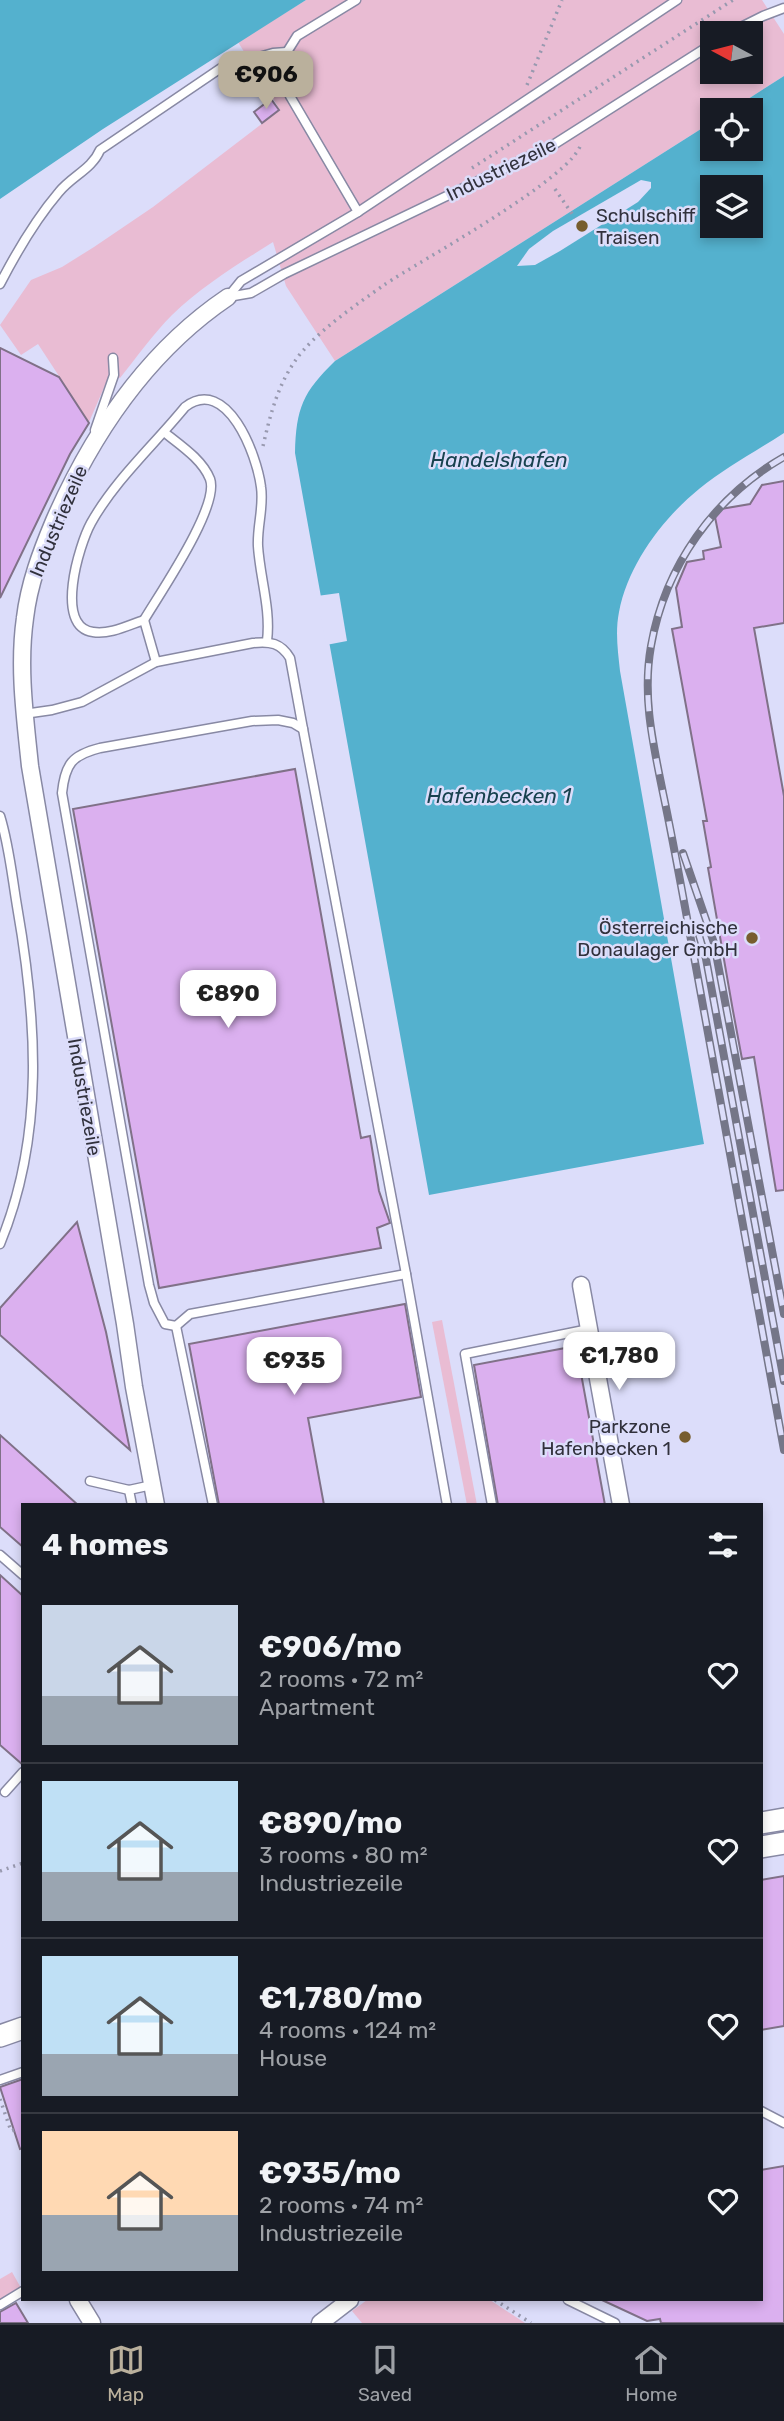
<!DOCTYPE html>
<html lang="en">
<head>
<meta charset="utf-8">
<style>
  :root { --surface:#171b24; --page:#242831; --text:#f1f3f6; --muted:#9ea1a6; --line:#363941; --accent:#bab09c }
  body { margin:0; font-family:Rubik,sans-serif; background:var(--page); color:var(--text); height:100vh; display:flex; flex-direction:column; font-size:26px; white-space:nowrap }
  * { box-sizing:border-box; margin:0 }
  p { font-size:23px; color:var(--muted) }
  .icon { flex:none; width:38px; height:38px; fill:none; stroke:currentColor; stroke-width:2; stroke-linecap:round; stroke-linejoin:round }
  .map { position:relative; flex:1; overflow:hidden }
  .side { position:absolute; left:21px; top:1503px; width:742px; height:798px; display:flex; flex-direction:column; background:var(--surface); border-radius:0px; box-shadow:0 4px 10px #0003 }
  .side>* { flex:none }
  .needle { width:46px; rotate:277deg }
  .tools { position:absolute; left:700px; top:21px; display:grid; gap:14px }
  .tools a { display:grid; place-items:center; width:63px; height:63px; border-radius:0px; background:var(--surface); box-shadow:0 4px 10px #0003; font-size:35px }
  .price { position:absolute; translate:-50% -60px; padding:0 16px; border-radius:14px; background:#fff; color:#222; font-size:23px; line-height:46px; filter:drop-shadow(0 2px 4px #0008) }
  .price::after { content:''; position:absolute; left:50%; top:42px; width:21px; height:16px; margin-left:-10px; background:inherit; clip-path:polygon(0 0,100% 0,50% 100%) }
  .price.current { background:var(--accent); color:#111 }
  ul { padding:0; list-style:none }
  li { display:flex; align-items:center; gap:21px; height:175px; padding:0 21px }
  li+li { border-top:2px solid var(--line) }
  li span { display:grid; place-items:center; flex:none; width:196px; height:140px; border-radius:0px; color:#555 }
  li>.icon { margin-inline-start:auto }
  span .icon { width:84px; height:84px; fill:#fffc; stroke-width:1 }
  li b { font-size:30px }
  h2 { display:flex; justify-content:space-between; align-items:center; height:84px; padding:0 21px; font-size:30px }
  .tabs { display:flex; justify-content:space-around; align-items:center; height:98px; border-top:2px solid var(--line); background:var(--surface); font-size:19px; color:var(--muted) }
  .tabs a { display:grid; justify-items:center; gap:4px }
  .tabs .current { color:var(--accent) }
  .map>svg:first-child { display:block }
</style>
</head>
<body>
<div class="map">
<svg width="784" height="2323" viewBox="0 0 784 2323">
  <rect width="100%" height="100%" fill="#dcddfa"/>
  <g fill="#e9bcd3" fill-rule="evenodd">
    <path d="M306,0H762L784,34V76L731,110H712V122L335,361L286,286L273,242C238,264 202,286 172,315C153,334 137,357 120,378L110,374L89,422L38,344L21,355L0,325L31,280L62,267L94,247L153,207L280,110L238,42ZM712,33H751V72H712Z"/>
    <polygon points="442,1320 477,1505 467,1505 432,1322"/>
    <polygon points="12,2272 21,2288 0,2301 0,2279"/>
    <polygon points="367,2300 490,2300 525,2323 362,2323 352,2311"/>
  </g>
  <g fill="#54b1ce" fill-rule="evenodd">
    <polygon points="0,0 306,0 103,129 0,199"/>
    <path d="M784,76V433C756,451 725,468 699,489C662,519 628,565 619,612C615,632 618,652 620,671L704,1144L429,1195L295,453C296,408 303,392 335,361L712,122V149H751V110H731ZM712,187H751V226H712Z"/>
  </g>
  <g fill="#dcddfa">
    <polygon points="641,180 651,182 651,188 638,202 560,251 535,265 517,266 529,249 553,231"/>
    <polygon points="339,593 347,641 326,645 317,596"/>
  </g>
  <g fill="#dbb0ef" stroke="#807188" stroke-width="2">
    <polygon points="271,99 279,110 262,123 254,112"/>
    <polygon points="0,348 59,377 89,423 70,454 0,598"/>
    <polygon points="784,481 784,623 754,628 784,796 784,1190 776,1191 754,1057 742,1059 733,1011 708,868 711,867 703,821 707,821 672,629 682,627 676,588 687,562 704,559 703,551 721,547 715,517 721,509 750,504 762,485"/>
    <polygon points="295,769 361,1138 370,1136 379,1191 390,1223 377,1228 381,1248 159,1288 73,809"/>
    <polygon points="77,1222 106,1332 130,1450 0,1335 0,1308"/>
    <polygon points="405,1304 421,1397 308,1418 324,1505 219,1505 189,1344"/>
    <polygon points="576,1346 605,1505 498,1505 474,1365"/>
    <polygon points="0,1435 78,1505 23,1505 23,1547 0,1527"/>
    <polygon points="0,1575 23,1596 23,1765 0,1745"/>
    <polygon points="784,1876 784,2026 761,2030 761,1880"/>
    <polygon points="23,2079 23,2148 20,2149 0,2087"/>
    <polygon points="784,2166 784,2323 661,2323 660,2319 647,2321 602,2300 761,2300 761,2170"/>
    <polygon points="16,2303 28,2323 0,2323 0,2312"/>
  </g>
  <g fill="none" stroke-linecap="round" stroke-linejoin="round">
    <defs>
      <g id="lane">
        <polyline points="356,0 297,36 287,52 285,71 290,96 358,212"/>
        <polyline points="729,33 763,16 784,8"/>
        <path d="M0,284C16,253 36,219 59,192C72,176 92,169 100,150L221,68L273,53L287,52"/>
        <polyline points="228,297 251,293 284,274 553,145 712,44"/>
        <polyline points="228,297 241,281 358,212 677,0"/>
        <polyline points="95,430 114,375 113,358"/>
        <path d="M144,620C160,593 220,506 210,479C202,459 180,445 164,432"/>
        <path d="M156,662L144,620C129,625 109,635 93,632C54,627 79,545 91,523C115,480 154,445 185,407C227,375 257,455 261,487C264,507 257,526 258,546C260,578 271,609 267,641"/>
        <path d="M24,714L52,710L82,702L156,662L253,643C270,641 281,643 290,658L303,729L406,1274L447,1505"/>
        <path d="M0,816C9,845 12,876 17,906C37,1020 45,1135 0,1244"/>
        <path d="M176,1326L165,1324L154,1303L149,1285L62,793C65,764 72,755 100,748L252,721L278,720L293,723L303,729"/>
        <polyline points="176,1326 190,1314 406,1274"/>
        <polyline points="176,1326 213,1505"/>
        <polyline points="90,1481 129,1490"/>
        <polyline points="132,1505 129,1490 152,1485"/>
        <polyline points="492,1505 465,1354 589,1329"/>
        <polyline points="0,1555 23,1575"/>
        <polyline points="5,1792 23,1772"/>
        <polyline points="0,2080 23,2072"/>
        <polyline points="761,2111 784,2123"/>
        <polyline points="568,2300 615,2323"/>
        <polyline points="0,2305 23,2291"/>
      </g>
      <g id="street">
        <polyline points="581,1285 621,1505"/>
        <path d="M156,1505L134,1387L125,1324L30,766C25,717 18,667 25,618C29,584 41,552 54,521C92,434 148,351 228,297"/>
        <polyline points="78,2300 92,2323"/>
        <polyline points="320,2323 350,2300"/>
      </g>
      <g id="secondary">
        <polyline points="761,1823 784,1819"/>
        <polyline points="761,1847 784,1843"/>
        <polyline points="0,2036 23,2028"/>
      </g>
    </defs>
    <use href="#lane" stroke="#8889a4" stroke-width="11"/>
    <use href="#street" stroke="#8889a4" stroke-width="19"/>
    <use href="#secondary" stroke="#8889a4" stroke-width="24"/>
    <g stroke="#9899af" stroke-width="3.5" stroke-dasharray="2 5" stroke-linecap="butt">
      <polyline points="527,85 562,0"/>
      <polyline points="472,168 733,0"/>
      <polyline points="555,189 575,218"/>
      <path d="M263,446C270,416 277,387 295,361C314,333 356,305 384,285C418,262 576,176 581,143"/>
      <polyline points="0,1871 23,1863"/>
      <polyline points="0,2099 11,2131 14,2130"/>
      <polyline points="495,2300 531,2323"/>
    </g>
    <use href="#lane" stroke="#fff" stroke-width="8"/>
    <use href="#street" stroke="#fff" stroke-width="16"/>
    <use href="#secondary" stroke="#fff" stroke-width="21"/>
    <defs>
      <g id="rail">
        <path d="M784,457C714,497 665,566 651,646C642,697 653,743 663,793C671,831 678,869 685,907C718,1088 751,1269 784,1450"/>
        <polyline points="683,853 714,943 784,1314"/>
        <polyline points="699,935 706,959 784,1381"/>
      </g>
    </defs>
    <use href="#rail" stroke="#757688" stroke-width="8"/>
    <use href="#rail" stroke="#dcddfa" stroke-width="5" stroke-dasharray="16" stroke-linecap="butt"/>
  </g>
  <g fill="#775d2e" stroke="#dcddfa" stroke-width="2.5">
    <circle cx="582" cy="226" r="7"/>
    <circle cx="752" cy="938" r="7"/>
    <circle cx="685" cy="1437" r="7"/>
  </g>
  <g text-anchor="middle" stroke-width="5" stroke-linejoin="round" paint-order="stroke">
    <g font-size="19" fill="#31313c" stroke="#dcddfa">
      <text transform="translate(501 169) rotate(-26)" y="7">Industriezeile</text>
      <text transform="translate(58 521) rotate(-67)" y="7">Industriezeile</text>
      <text transform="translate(85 1097) rotate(80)" y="7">Industriezeile</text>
    </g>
    <g font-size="19" fill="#31313c" stroke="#dcddfa" text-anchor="end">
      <text x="596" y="222" text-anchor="start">Schulschiff<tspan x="596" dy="22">Traisen</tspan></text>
      <text x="738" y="934">Österreichische<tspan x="738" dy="22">Donaulager GmbH</tspan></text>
      <text x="671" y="1433">Parkzone<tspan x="671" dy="22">Hafenbecken 1</tspan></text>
    </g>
    <g font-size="21" font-style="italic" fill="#18424f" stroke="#dcddfa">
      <text x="499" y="467">Handelshafen</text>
      <text x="499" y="803">Hafenbecken 1</text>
    </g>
  </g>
</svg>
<div class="tools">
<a><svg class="needle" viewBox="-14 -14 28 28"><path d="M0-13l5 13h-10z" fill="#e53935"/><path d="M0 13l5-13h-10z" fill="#9ea1a6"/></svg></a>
<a><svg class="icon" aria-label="locate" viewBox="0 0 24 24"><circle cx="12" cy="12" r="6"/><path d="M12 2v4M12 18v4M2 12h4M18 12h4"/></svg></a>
<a><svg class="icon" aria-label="layers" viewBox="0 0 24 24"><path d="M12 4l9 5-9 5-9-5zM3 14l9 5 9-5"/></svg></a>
</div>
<b class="price current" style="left:266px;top:111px">€906</b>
<b class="price" style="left:228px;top:1030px">€890</b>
<b class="price" style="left:619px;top:1392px">€1,780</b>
<b class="price" style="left:294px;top:1397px">€935</b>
<section class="side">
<h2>4 homes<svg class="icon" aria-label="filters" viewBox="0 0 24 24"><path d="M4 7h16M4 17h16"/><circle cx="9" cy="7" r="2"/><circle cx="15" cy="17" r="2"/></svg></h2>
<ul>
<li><span style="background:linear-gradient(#c9d6e8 65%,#9aa5b1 0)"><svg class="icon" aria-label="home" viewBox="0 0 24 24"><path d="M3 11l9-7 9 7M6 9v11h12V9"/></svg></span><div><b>€906/mo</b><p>2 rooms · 72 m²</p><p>Apartment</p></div><svg class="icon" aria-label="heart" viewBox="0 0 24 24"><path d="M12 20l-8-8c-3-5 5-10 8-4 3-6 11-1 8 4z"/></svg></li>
<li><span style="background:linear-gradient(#bfe0f5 65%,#9aa5b1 0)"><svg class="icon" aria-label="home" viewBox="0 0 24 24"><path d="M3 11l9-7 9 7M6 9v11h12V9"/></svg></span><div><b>€890/mo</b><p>3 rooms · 80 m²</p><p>Industriezeile</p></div><svg class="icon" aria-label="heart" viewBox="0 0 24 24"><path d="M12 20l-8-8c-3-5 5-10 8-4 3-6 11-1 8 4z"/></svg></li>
<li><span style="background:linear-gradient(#bfe0f5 70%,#9aa5b1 0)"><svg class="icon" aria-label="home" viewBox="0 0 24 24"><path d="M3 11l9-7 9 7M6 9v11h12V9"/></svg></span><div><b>€1,780/mo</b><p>4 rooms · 124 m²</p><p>House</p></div><svg class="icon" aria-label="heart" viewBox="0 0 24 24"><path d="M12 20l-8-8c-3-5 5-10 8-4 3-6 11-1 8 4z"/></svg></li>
<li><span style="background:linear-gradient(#ffd9b3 60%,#9aa5b1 0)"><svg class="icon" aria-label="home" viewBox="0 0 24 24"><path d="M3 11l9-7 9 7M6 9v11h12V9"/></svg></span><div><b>€935/mo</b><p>2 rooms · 74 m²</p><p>Industriezeile</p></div><svg class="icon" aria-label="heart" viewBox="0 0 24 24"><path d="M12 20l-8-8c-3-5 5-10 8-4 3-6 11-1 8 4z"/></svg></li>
</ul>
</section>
</div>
<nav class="tabs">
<a class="current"><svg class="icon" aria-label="map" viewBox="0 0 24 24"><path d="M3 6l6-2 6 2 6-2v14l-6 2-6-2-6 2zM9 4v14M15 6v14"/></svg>Map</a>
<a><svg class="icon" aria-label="saved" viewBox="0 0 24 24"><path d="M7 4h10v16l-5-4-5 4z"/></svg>Saved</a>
<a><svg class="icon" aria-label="home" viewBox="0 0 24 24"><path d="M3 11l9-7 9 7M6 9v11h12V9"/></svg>Home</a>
</nav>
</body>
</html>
